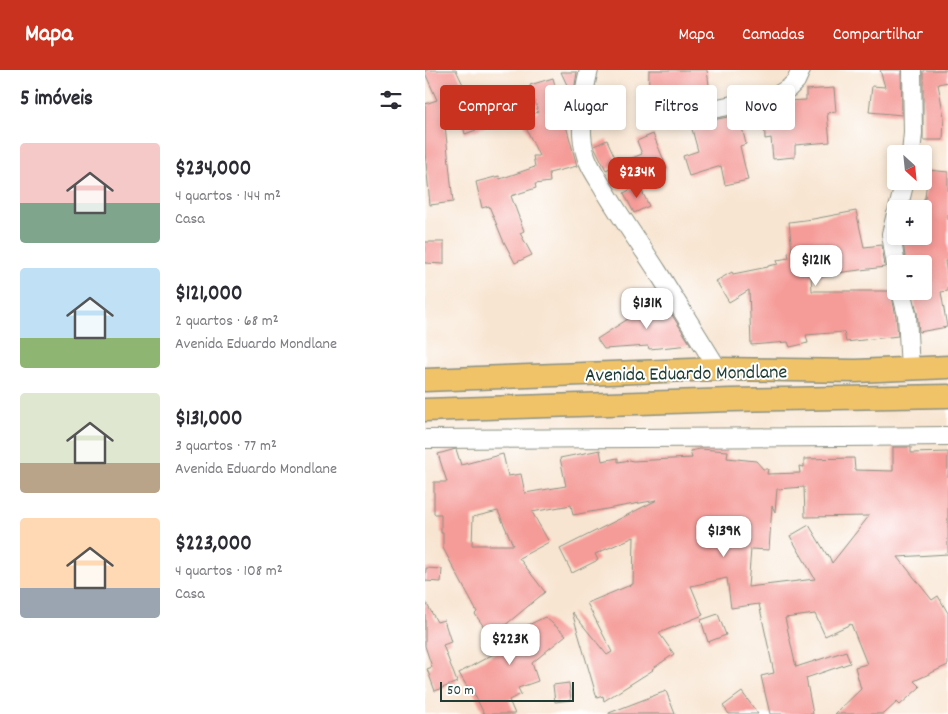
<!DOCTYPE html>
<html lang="pt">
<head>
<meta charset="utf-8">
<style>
  :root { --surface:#fff; --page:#f2f2f3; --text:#2b2b33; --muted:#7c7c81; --accent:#c8321e }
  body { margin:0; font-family:Dekko,sans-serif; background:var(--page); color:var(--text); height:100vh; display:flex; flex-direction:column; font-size:19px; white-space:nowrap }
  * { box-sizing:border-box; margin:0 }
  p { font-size:16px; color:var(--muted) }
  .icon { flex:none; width:28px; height:28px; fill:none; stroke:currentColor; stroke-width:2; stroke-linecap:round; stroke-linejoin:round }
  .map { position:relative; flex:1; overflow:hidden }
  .panel { display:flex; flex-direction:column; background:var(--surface); width:425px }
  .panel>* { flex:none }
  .banner { position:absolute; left:15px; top:15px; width:432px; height:45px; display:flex; gap:10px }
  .needle { width:32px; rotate:153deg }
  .fabs { position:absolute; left:462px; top:75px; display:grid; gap:10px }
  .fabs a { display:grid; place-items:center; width:45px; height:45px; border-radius:5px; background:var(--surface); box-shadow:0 2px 8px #0003; font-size:25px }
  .scale { position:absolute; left:15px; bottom:12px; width:134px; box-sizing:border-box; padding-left:5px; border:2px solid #1f3d34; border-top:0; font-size:14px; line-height:18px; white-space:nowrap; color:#1f3d34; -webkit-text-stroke:4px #fff; paint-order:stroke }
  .price { position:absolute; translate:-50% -42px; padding:0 11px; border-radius:10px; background:#fff; color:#222; font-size:16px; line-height:32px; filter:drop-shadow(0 1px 2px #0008) }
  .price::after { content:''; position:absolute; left:50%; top:30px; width:15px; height:11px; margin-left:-8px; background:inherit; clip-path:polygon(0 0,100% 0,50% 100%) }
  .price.selected { background:var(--accent); color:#fff }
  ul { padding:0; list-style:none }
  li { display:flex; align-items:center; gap:15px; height:125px; padding:0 20px }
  li span { display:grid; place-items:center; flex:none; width:140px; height:100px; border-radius:5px; color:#555 }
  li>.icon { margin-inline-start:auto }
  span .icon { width:60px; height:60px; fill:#fffc; stroke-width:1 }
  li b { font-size:21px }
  h2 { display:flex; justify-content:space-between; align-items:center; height:60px; padding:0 20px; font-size:21px }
  .chip { padding:0 18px; border-radius:5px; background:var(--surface); box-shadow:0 2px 8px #0003; font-size:18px; line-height:45px }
  .chip.selected { background:var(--accent); color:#fff }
  header { display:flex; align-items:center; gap:30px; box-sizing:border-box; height:70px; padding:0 25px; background:var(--accent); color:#fff }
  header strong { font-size:24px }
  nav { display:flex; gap:28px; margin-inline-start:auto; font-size:18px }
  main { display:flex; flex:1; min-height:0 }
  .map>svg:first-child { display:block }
</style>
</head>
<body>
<header>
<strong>Mapa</strong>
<nav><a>Mapa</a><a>Camadas</a><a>Compartilhar</a></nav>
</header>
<main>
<section class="panel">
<h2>5 imóveis<svg class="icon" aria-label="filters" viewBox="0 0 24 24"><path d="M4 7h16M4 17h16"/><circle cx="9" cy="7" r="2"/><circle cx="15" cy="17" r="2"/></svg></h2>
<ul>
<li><span style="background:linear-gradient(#f6c9c9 60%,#7fa58c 0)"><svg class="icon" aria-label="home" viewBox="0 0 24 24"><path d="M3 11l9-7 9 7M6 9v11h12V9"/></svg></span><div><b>$234,000</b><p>4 quartos · 144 m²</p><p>Casa</p></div></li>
<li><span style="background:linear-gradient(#bfe0f5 70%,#8fb573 0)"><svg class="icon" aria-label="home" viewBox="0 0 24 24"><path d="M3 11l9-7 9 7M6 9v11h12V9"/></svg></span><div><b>$121,000</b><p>2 quartos · 68 m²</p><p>Avenida Eduardo Mondlane</p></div></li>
<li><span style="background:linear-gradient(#dfe7d0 70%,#b9a48a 0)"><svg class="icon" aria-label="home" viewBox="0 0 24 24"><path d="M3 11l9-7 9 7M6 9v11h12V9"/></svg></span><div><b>$131,000</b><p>3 quartos · 77 m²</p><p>Avenida Eduardo Mondlane</p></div></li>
<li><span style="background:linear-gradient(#ffd9b3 70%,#9aa5b1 0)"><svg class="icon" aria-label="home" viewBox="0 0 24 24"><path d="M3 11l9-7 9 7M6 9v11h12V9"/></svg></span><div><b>$223,000</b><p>4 quartos · 108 m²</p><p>Casa</p></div></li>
</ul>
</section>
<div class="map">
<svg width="523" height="644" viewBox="0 0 523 644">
  <rect width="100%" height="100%" fill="#fff"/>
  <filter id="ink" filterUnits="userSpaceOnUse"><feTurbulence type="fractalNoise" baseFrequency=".02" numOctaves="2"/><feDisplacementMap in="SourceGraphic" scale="10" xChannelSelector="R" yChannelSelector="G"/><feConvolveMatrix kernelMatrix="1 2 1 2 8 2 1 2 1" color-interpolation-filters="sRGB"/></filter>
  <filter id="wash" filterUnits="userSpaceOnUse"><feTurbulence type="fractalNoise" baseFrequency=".0096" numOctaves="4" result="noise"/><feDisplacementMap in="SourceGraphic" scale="20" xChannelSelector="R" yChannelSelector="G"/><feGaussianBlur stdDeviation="1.12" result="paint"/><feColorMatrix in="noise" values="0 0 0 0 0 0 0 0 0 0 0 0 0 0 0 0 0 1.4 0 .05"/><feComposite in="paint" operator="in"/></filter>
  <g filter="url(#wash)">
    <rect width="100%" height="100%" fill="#f8e5d1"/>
    <g id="blocks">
      <g fill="#f59b98" fill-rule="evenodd">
        <polygon points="0,0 31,0 42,23 58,17 70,53 40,64 33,33 18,36 28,132 5,135 0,82 0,34 12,30 0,3"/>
        <polygon points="224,0 282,0 284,15 279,17 280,27 285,27 285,29 266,33 262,35 260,38 223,41"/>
        <polygon points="455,0 476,0 477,45 444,42 447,16 460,17"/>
        <polygon points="498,0 523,0 523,12 513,14 519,47 518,70 498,70"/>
        <polygon points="136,2 152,2 148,28"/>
        <polygon points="128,8 152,96 124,103 125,112 110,114 111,118 86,126 99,161 95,163 107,185 90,193 78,170 64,136 57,138 51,112 74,106 75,109 110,97 108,86 114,86 97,49 113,42 105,15"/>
        <polygon points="409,18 411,42 402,43 405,72 370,75 370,87 348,89 346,68 340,69 339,39 353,36 363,31 381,30 381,20"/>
        <polygon points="190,21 191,43 168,45 170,22"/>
        <polygon points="314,45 321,74 315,76 323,110 300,115 296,96 264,106 258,86 273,81 265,52 271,53"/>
        <polygon points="228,64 242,98 202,115 193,94 217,84 212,71"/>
        <polygon points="182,70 193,94 181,100 169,76"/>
        <polygon points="503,100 523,102 523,191 520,191 523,211 523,221 516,222 522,257 494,262 492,242 487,221 499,221 499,194 481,194 478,172 490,171 490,166 499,166 499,128 500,128"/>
        <polygon points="214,115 224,136 209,143 199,123"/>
        <polygon points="431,141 439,177 457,175 460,197 386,206 387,221 466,221 471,247 473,266 421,272 419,262 381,265 383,273 365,277 363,272 326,275 324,220 304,232 291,211 307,202 308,204 343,197 343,196 353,194 352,190 364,188 363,183 367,182 364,152 388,149"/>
        <polygon points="0,172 19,172 19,194 0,193"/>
        <polygon points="235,226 266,275 224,279 223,276 179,279 172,269 206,247 205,245"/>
        <path d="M468,377H486V383L523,382V484L473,487L507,530L513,526L523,543V595L489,611L495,617L475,635L472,632L459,644H410L436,619L430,597L442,594L426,554L400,566L390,544L360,548L371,597L421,581L425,593L381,608L388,644H345L336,606L349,603L334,534L306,538L302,508L266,516L278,545L234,563L249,584L227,599L228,600L179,631L178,626L172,628L147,542L182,585L187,582L162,533L208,514L209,467L170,484L173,490L147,503L135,479L232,430L148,445L146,435L107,442L124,472L94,488L120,522L66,567L50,544L52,542L18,478V463H16V444H9V412H22L13,384L27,380L31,379L36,395L78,384L83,406L96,404L100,423L141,416L135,388L175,380L177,391L193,388V392L206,390L207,391L267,388L265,381L275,379L303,381L302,388L331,391L338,399H343L342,404L375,403L374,396L379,397V389L429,388L430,400L468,401ZM379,417L380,447L444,446L407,493L403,484L402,485L384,455L365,466L390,509L323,517L326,479L344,480L347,436L350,442L352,419ZM73,441L88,475H47L48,447Z"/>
        <polygon points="1,498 17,499 16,512 0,511"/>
        <polygon points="0,531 12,552 19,550 26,572 18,575 32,612 10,621 2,599 7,597 0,576"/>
        <polygon points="293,544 301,565 283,572 276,550"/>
        <polygon points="120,547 141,565 107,593 113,611 93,618 96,624 84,630 90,644 59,644 47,619 44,620 34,603 72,582 68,572"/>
        <polygon points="144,613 146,630 130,632 128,615"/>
        <polygon points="241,621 250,644 184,644 184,643"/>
        <polygon points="317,622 333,644 304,644 298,636"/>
      </g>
    </g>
  </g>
  <g filter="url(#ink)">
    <use href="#blocks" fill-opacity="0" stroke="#8c9182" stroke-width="1"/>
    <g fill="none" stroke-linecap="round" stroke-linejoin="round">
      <defs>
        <g id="minor">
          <path d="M164,0C158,22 153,64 161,86C165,98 173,109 179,119C196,148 215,174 233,202C253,234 273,267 293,299"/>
          <polyline points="269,43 351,26 364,18 371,11 376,0"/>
          <polyline points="486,84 488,63 487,0"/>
          <polyline points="473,139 480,111"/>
          <polyline points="471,144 466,164 471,196"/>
          <polyline points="476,221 482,245 485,299"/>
          <polyline points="0,369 418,367 523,366"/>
        </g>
        <g id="major">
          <polyline points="0,310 293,299 431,301 523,297"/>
          <polyline points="0,340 306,330 523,326"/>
        </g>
      </defs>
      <use href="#minor" stroke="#8c9182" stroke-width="20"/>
      <use href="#major" stroke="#8c9182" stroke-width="25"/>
      <use href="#minor" stroke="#fff" stroke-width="18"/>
      <use href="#major" stroke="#f0c369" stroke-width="22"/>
    </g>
  </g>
  <g text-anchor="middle" stroke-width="4" stroke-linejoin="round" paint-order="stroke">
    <g font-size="20" fill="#1f3d34" stroke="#fff">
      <text transform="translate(261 302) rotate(-1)" y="7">Avenida Eduardo Mondlane</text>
    </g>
  </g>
</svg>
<div class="fabs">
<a><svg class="needle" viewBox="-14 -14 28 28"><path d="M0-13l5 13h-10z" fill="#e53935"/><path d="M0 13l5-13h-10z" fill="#7c7c81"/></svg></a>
<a>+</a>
<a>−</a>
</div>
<div class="scale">50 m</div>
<b class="price selected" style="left:212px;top:129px">$234K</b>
<b class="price" style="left:391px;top:217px">$121K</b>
<b class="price" style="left:222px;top:260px">$131K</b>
<b class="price" style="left:299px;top:488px">$139K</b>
<b class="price" style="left:85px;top:596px">$223K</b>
<div class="banner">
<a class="chip selected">Comprar</a>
<a class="chip">Alugar</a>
<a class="chip">Filtros</a>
<a class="chip">Novo</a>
</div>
</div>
</main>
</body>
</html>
